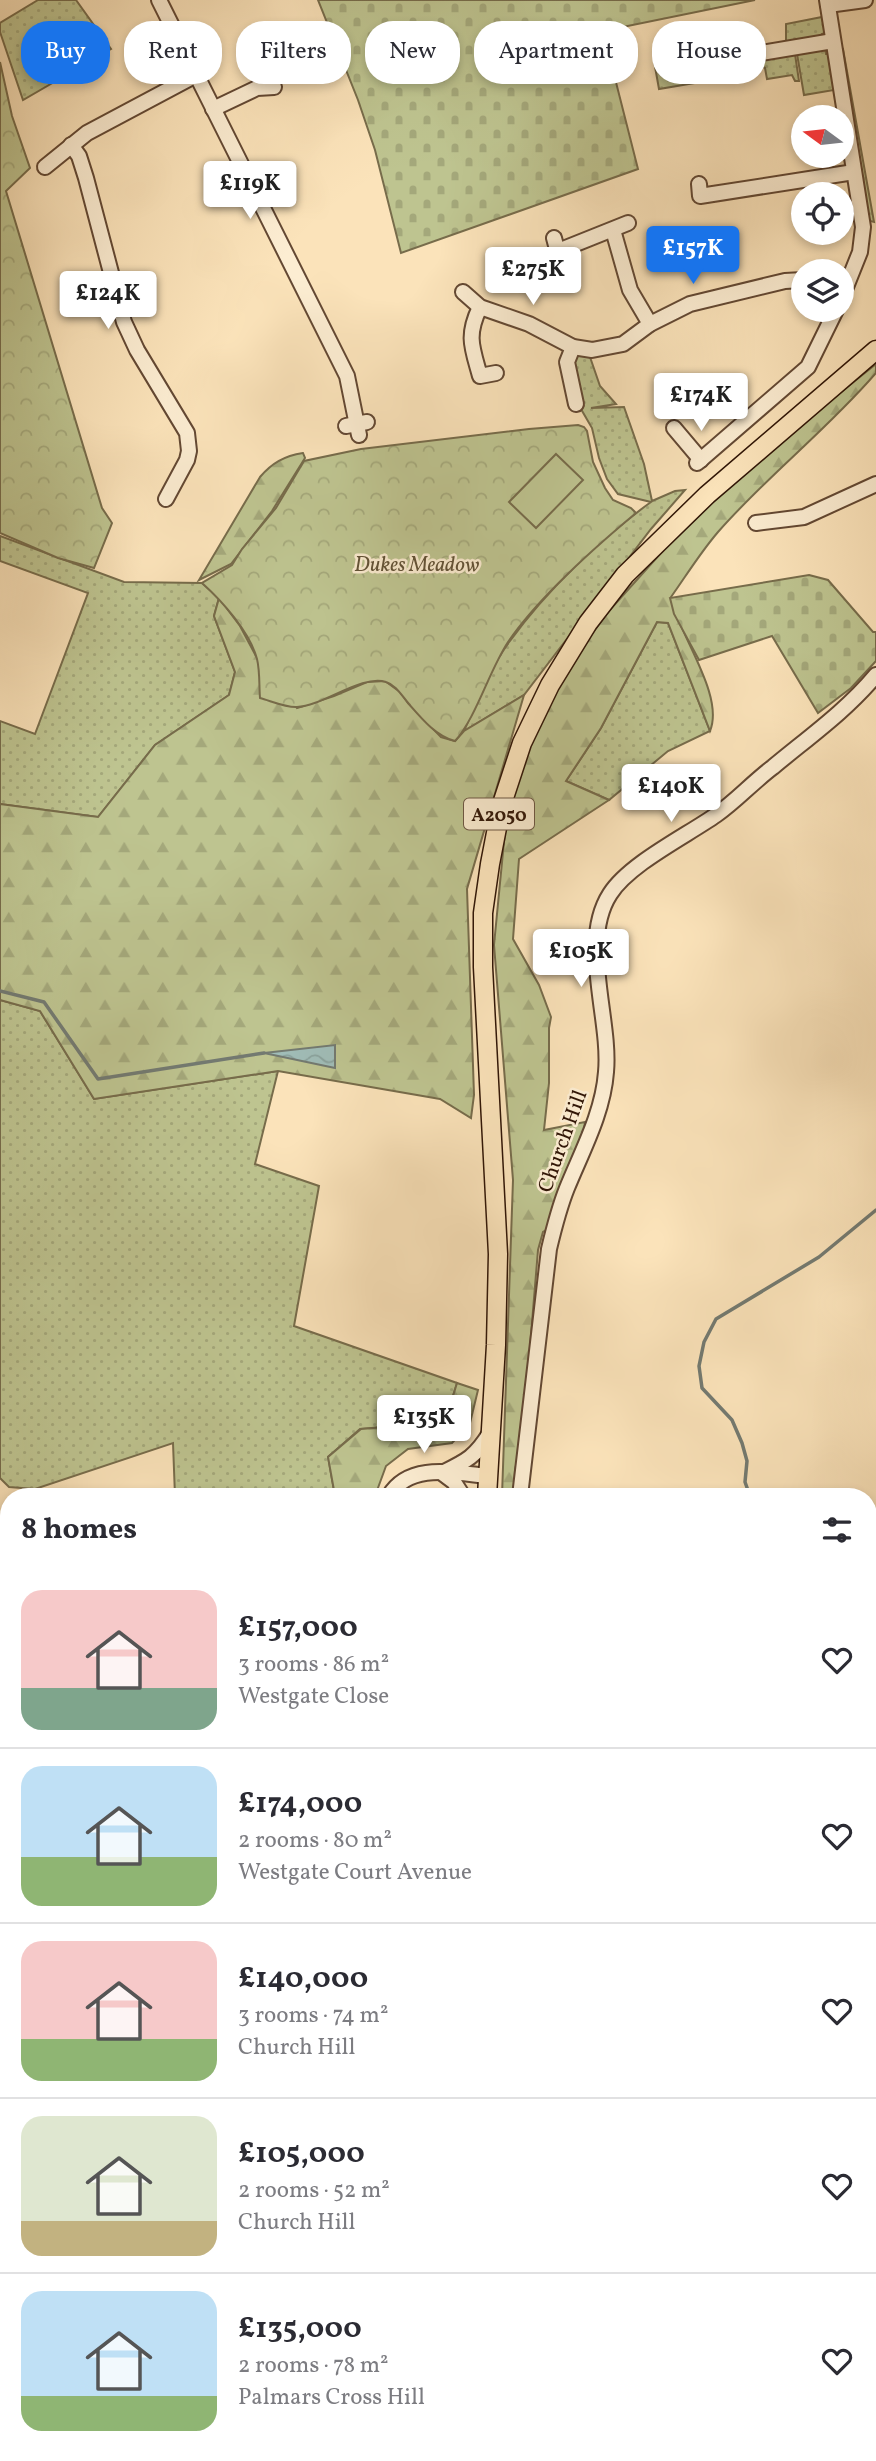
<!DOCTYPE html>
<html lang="en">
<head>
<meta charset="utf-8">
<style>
  :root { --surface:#fff; --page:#f7f7f7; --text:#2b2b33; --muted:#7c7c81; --line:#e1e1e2; --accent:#1a73e8 }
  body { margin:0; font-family:Vollkorn,serif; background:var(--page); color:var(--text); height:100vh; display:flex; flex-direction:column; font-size:26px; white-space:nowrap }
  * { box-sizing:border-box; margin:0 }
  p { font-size:23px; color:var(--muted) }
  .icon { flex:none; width:38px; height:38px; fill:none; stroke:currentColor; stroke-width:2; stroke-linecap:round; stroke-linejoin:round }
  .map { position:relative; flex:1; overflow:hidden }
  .side { position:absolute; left:0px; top:1488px; width:877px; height:975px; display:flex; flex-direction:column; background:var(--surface); border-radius:28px 28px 0 0; box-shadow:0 4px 10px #0003 }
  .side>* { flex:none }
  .banner { position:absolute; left:21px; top:21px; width:835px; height:63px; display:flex; gap:14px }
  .needle { width:46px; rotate:285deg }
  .fabs { position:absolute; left:791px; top:105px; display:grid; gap:14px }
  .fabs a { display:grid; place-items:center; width:63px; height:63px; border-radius:50%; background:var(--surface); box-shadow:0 4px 10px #0003; font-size:35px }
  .price { position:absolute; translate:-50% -60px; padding:0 16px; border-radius:7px; background:#fff; color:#222; font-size:23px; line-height:46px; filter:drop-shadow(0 2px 4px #0008) }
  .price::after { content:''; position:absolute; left:50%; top:42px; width:21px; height:16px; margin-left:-10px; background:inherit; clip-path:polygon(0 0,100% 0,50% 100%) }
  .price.on { background:var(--accent); color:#fff }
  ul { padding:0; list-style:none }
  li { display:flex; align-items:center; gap:21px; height:175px; padding:0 21px }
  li+li { border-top:2px solid var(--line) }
  li span { display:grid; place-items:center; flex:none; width:196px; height:140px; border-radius:21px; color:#555 }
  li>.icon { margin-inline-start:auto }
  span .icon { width:84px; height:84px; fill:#fffc; stroke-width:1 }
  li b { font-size:30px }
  h2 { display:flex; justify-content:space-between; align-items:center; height:84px; padding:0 21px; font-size:30px }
  .pill { padding:0 24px; border-radius:28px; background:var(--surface); box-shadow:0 4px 10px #0003; font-size:24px; line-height:63px }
  .pill.on { background:var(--accent); color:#fff }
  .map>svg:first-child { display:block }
</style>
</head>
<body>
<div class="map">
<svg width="876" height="2461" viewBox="0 0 876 2461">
  <defs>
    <pattern id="grass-dots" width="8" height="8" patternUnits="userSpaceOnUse" patternTransform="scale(1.75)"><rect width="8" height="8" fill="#bec490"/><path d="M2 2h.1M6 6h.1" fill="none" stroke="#a4a87b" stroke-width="1.8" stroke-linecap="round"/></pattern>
    <pattern id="forest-firs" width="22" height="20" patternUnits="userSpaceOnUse" patternTransform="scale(1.75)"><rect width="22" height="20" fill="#bec490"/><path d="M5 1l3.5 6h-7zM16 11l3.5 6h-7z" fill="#a4a87b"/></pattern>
    <pattern id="cemetery-stones" width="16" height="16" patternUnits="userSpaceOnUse" patternTransform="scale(1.75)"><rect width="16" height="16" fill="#bec490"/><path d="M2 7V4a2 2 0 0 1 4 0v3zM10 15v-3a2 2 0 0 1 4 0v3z" fill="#a4a87b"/></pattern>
    <pattern id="park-crowns" width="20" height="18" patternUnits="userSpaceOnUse" patternTransform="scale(1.75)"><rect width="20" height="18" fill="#bec490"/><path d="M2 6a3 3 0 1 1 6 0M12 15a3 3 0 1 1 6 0" fill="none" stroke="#a4a87b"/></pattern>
    <pattern id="water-waves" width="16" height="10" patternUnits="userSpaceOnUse" patternTransform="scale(1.75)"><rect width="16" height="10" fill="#a0bdb8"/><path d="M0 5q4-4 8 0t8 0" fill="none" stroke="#8aa29d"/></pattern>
  </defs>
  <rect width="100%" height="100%" fill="#fbe3ba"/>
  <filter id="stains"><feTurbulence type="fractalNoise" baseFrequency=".00286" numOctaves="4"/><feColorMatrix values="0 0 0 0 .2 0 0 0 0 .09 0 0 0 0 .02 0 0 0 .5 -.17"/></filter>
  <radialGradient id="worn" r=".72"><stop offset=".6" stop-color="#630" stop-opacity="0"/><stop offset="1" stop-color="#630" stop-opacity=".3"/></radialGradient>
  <g fill="url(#grass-dots)" stroke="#776c4b" stroke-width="2">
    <polygon points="38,0 76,0 111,49 23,100 0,32 0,23"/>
    <polygon points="822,17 825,33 822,34 823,38 786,44 786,24"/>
    <polygon points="825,49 826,54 828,54 834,90 804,95 797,54"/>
    <polygon points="843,49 874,222 870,221 868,216 839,50"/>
    <polygon points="795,54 799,81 795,81 792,75 767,79 765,68 761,66 760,60"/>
    <polygon points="671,58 671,61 660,62 662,72 673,74 675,79 680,78 680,72 698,67 701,82 659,89 654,61"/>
    <path d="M573,353L590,357L600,386L616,404L591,408L624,407L644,464L652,501L675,491L685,490L651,529L524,695L464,731C477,701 490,667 510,641C546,591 601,538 651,502L618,494L607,479L599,458L592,428L581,409L570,365Z"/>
    <polygon points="0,536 124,582 202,583 219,598 214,616 235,672 229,695 155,745 98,817 0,804 0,721 35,734 88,593 0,561"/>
    <polygon points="657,622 668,623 710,731 668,751 609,800 566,781 601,728"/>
    <polygon points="0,1000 40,1011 94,1099 278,1071 255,1164 319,1186 294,1326 457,1383 445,1422 360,1429 328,1457 335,1496 175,1496 173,1443 35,1489 9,1487 0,1478"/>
    <polygon points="0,1970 9,1971 9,2219 0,2214"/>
    <polygon points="0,2239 9,2241 9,2440 0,2436"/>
    <polygon points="876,2391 876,2461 821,2461 827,2454 868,2454 868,2401"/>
    <polygon points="43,2454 221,2454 217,2461 62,2461"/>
    <polygon points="260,2454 351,2454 350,2461 270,2461 259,2456"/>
  </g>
  <g fill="url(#forest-firs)" stroke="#776c4b" stroke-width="2">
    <path d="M876,364V373C827,430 767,476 718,532C700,553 686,576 671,597C678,634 725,695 710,731L668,623L657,622L601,728L566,781L609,800L519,859L513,939L539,985L551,1017L549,1028V1083L544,1130L585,1122L582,1145L548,1229L543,1232L538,1250L523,1432L515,1470L514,1496H502L513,1180L494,945L506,821L522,765L545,712L573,660L608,612L678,534L756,460Z"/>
    <path d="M303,453L305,458L272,511L231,564L199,580L260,477C272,463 284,456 303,453Z"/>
    <polygon points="219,598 240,626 257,658 297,708 334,696 367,682 385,681 400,692 408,703 441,737 455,741 464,731 524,695 467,889 474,1095 471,1118 440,1099 278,1071 94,1099 40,1011 0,1000 0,804 98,817 155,745 229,695 235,672 214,616"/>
    <polygon points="457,1383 478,1390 470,1423 452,1443 408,1449 386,1466 375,1496 335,1496 328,1457 361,1429 445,1422"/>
    <polygon points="0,1673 9,1676 9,1905 0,1904"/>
    <polygon points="876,2260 876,2303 868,2310 868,2267"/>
    <polygon points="0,2436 9,2440 9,2454 43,2454 62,2461 0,2461"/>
  </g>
  <g fill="url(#cemetery-stones)" stroke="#776c4b" stroke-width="2">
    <polygon points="318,0 755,0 603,31 638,169 401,253 375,150 358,100"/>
    <polygon points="809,575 828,580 873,632 876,632 876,661 851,688 818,713 772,636 699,660 674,614 670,598"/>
  </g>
  <g fill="url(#park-crowns)" stroke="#776c4b" stroke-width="2">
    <polygon points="0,62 12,116 30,168 6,191 102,508 112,523 94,568 58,558 0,533"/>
    <path d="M578,425L584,427L587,431L593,462L605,488L613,500L631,508L636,513C594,548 538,598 508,642C489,671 476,718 455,741C436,736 422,719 409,704C402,696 396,685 386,682C362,674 323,706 297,707C287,708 271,701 260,698C259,686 260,671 257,659C250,632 222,601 202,583L232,565L242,549L276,508L304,461L361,449L529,429Z"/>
  </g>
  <polygon fill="#bec490" stroke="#776c4b" stroke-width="2" points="556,454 583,480 536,528 509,502"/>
  <polygon fill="url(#water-waves)" stroke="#737a71" stroke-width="2" points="335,1045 335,1068 264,1053"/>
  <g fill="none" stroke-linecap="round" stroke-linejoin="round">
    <g stroke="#737a71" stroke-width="3.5">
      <polyline points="0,991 44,1002 98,1079 264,1053"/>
      <polyline points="750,1496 745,1482 747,1461 742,1443 732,1420 702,1388 699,1366 704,1342 716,1319 819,1257 876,1210"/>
      <polyline points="0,1946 9,1947"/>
      <polyline points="544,2454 545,2461"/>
    </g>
    <defs>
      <g id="minor">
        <polyline points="159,0 347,376 359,435"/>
        <polyline points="827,0 863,227 860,252 842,297"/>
        <polyline points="828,5 865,0"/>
        <polyline points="666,69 833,41"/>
        <polyline points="213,109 257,88 274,87"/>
        <polyline points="71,145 79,156 86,178 124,322 137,350 187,433 189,451 187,460 166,499"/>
        <polyline points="45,167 87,133 196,75"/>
        <polyline points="699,184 700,196 854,172"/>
        <polyline points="613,230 630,290 650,324"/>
        <polyline points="554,238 562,268"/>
        <polyline points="558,251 628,223"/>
        <polyline points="463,292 480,307 529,324 573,347 592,350 623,344 650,324 690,304 785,281 803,280"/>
        <path d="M480,307C466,336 472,347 480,376L496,373"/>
        <polyline points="573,347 567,362 576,404"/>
        <polyline points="346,426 367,422"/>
        <polyline points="674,428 701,460"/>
        <polyline points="697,463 808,367 836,310"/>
        <polyline points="756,523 804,517 876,484"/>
        <path d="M389,1496C409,1462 455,1473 488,1476"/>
        <path d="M463,1496L454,1482L442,1473C467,1461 476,1456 490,1433"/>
        <path d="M520,1496L549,1249C554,1228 559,1208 567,1188C582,1151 603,1113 606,1072C611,1019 579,942 610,894C629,864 686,836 716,815C736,801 753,782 773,767C809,737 846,711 876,675"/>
        <polyline points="0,1542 9,1542"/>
        <polyline points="0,1673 9,1676"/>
        <polyline points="245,2461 248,2454"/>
      </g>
      <polyline id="major" points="487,1496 496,1345 498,1254 483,967 483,913 490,864 501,807 522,743 550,685 588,623 625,575 707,495 876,350"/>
      <g id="highway">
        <polyline points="868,2342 876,2334"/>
        <polyline points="868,2367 876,2360"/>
        <polyline points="462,2454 463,2461"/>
        <polyline points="406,2461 407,2454"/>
        <polyline points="768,2461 776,2454"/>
      </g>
    </defs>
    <use href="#minor" stroke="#634833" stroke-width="18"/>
    <use href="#major" stroke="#301506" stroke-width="21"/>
    <use href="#highway" stroke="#301506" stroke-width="24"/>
    <use href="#minor" stroke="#fcedd2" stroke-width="14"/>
    <use href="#major" stroke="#fbe3ba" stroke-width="18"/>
    <use href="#highway" stroke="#fbe3ba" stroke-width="21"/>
    <defs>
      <polyline id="minor-bridge" points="747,2454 755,2461"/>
    </defs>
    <use href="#minor-bridge" stroke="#634833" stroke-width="18" stroke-linecap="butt"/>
    <use href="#minor-bridge" stroke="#fcedd2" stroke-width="14"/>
  </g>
  <g text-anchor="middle" stroke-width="5" stroke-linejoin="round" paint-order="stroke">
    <rect fill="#fcedd2" stroke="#6d5643" stroke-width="2" x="464" y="798.5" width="70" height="31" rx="5"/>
    <g font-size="19" font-weight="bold" fill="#301506">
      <text x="499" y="821">A2050</text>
    </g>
    <g font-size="21" font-style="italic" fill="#625236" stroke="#fcedd2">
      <text x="417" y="571">Dukes Meadow</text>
    </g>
    <g font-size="21" fill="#301506" stroke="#fcedd2">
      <text transform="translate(562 1141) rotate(-70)" y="7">Church Hill</text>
    </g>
  </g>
  <rect width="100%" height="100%" filter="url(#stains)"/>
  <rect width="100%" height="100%" fill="url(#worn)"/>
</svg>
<div class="fabs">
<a><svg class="needle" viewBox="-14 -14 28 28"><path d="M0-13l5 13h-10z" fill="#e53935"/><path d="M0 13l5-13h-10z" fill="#7c7c81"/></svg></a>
<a><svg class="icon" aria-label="locate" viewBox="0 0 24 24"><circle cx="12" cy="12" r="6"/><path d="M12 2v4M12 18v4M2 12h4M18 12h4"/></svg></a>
<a><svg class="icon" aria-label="layers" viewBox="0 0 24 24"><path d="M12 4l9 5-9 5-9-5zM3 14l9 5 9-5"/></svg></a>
</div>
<b class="price" style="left:250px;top:221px">£119K</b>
<b class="price on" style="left:693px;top:286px">£157K</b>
<b class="price" style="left:533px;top:307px">£275K</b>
<b class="price" style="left:108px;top:331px">£124K</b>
<b class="price" style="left:701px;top:433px">£174K</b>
<b class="price" style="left:671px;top:824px">£140K</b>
<b class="price" style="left:581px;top:989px">£105K</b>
<b class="price" style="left:424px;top:1455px">£135K</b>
<div class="banner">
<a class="pill on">Buy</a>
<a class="pill">Rent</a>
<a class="pill">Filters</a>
<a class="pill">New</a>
<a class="pill">Apartment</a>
<a class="pill">House</a>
</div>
<section class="side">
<h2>8 homes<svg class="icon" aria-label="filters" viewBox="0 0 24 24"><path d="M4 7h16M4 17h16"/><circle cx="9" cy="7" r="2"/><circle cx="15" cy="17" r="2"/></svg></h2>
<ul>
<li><span style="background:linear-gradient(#f6c9c9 70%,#7fa58c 0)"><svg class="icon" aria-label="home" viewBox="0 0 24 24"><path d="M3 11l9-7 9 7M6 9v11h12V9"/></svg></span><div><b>£157,000</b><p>3 rooms · 86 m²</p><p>Westgate Close</p></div><svg class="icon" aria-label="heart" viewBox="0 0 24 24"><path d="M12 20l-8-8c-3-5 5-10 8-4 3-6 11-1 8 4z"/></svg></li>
<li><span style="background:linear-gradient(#bfe0f5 65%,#8fb573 0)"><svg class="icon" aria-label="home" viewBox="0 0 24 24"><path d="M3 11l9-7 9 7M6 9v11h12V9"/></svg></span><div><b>£174,000</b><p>2 rooms · 80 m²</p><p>Westgate Court Avenue</p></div><svg class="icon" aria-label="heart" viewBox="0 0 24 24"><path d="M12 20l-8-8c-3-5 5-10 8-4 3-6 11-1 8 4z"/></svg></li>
<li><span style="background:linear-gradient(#f6c9c9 70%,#8fb573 0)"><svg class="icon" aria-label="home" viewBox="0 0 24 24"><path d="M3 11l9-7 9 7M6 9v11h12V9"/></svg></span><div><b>£140,000</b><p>3 rooms · 74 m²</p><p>Church Hill</p></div><svg class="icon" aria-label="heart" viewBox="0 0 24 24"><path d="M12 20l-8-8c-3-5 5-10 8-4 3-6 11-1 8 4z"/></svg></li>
<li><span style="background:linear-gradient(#dfe7d0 75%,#c2b280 0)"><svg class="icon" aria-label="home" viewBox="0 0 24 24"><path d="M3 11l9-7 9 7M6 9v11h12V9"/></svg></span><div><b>£105,000</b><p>2 rooms · 52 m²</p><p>Church Hill</p></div><svg class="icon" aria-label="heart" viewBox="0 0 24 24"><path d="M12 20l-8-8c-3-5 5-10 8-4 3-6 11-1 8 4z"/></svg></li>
<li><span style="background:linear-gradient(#bfe0f5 75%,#8fb573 0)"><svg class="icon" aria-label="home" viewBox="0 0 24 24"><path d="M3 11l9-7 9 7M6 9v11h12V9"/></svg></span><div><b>£135,000</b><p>2 rooms · 78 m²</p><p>Palmars Cross Hill</p></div><svg class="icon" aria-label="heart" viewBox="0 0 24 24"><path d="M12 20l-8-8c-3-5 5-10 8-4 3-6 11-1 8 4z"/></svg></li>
</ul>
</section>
</div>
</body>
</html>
